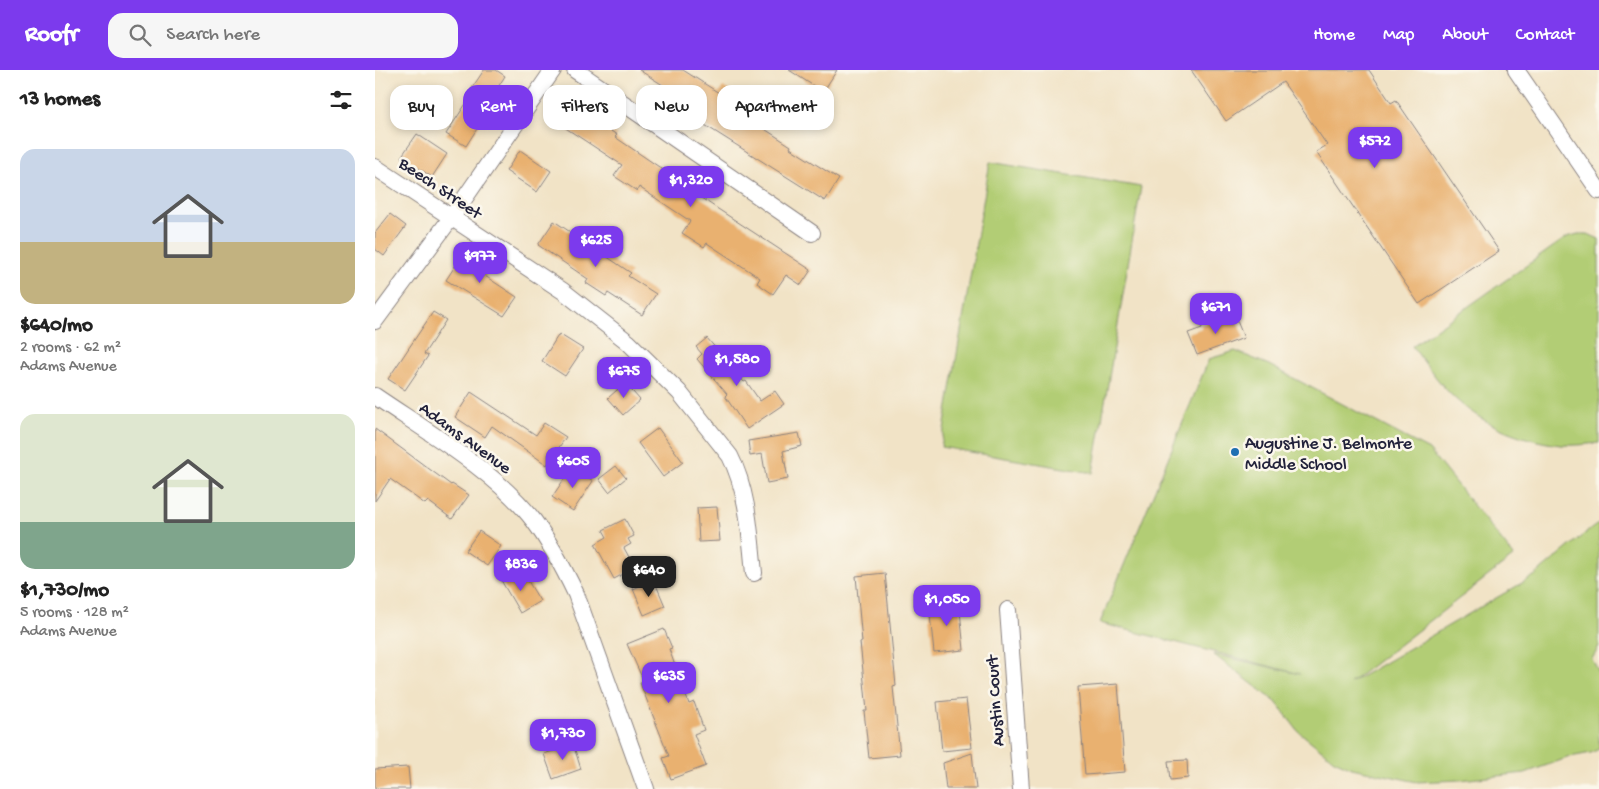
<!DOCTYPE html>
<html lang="en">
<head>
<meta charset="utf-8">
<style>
  :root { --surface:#fff; --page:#f6f6f6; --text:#222; --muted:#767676; --accent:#7c3aed }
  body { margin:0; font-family:"Gochi Hand",sans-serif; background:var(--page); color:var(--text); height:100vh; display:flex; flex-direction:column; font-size:19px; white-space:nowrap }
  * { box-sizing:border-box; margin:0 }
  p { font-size:16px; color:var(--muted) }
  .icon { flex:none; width:28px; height:28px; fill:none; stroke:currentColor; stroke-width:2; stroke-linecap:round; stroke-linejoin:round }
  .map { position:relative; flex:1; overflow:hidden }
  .panel { display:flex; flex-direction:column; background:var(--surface); width:375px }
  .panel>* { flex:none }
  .banner { position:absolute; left:15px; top:15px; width:475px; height:45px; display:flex; gap:10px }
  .price { position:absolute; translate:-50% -42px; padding:0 11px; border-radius:10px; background:var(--accent); color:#fff; font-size:16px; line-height:32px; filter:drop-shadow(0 1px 2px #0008) }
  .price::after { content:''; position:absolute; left:50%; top:30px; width:15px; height:11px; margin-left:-8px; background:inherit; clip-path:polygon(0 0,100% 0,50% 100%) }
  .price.selected { background:#222; color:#fff }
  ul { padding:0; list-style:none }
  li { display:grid; align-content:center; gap:10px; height:265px; padding:0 20px }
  li span { display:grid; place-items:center; height:155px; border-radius:15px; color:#555 }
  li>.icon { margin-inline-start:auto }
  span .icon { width:90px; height:90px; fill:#fffc; stroke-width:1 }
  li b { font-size:21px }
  h2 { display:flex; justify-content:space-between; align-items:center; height:60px; padding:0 20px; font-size:21px }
  .chip { padding:0 18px; border-radius:15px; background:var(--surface); box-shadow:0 2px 8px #0003; font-size:18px; line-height:45px }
  .chip.selected { background:var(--accent); color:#fff }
  header { display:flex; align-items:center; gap:30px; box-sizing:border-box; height:70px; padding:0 25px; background:var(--accent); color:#fff }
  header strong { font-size:24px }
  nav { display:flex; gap:28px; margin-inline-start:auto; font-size:18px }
  .search { width:350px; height:45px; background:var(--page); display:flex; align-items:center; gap:12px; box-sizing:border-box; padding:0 18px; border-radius:15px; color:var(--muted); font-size:19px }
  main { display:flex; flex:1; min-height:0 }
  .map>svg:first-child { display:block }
</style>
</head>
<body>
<header>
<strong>Roofr</strong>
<div class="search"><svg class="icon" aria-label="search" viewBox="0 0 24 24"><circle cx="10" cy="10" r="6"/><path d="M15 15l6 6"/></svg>Search here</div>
<nav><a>Home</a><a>Map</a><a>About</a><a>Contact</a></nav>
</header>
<main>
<section class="panel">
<h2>13 homes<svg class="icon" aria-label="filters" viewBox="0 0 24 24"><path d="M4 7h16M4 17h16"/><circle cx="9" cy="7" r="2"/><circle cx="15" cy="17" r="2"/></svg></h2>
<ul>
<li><span style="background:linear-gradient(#c9d6e8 60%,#c2b280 0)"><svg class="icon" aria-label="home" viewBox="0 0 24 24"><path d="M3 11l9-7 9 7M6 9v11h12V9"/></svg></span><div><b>$640/mo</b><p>2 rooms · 62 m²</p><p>Adams Avenue</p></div></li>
<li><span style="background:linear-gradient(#dfe7d0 70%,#7fa58c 0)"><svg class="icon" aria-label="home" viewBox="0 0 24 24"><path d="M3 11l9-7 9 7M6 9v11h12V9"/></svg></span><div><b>$1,730/mo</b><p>5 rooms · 128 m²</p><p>Adams Avenue</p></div></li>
</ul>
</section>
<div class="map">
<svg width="1224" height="719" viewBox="0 0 1224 719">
  <rect width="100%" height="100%" fill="#fbf7ec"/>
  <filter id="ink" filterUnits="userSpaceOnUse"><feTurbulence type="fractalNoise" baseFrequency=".02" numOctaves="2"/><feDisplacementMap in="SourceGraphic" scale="10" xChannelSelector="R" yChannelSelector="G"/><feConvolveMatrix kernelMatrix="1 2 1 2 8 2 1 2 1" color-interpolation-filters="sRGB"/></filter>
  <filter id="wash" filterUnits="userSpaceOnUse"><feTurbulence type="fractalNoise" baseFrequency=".0096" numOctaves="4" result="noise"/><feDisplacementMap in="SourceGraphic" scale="20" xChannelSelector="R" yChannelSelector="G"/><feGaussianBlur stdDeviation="1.12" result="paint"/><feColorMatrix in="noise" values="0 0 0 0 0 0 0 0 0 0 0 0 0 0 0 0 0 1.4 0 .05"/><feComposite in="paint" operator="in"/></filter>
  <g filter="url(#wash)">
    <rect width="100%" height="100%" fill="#f1e3c6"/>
    <g fill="#b2cd74" stroke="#6a7858">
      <polygon points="615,92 766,117 718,403 566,377"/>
      <path d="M1203,164H1213L1224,169V373C1212,374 1198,376 1186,375C1141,370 1097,350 1068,316C1057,303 1047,289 1037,276L1192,167Z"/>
      <polygon points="860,281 894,295 1054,380 1139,486 975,613 1159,506 1208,465 1224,453 1224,577 1217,589 1224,603 1224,679 1216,683 1195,687 1150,703 1085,710 1042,712 977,698 959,690 923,661 901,632 838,584 925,604 725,553 834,289"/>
    </g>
    <g id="blocks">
      <g fill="#e9b170">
        <polygon points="109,0 121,0 130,6 101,52 105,54 91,76 71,64 98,23 95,21"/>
        <polygon points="264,0 308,0 344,23 348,17 367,29 360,40 416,76 415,78 464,109 450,131 325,52 327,49 295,28 299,22"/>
        <polygon points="414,0 462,0 448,22"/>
        <polygon points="816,0 994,0 1016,33 1021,30 1124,181 1044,234 941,82 952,75 908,12 851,51"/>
        <polygon points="198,36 242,65 240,67 318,120 317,122 436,200 426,215 411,205 398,224 382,213 385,208 332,173 329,177 307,163 315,151 264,117 262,121 239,106 247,95 186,55"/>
        <polygon points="42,64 72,84 57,107 26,87"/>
        <polygon points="145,80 176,101 162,122 131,101"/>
        <polygon points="15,144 31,156 9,186 0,179 0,163"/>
        <polygon points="179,151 256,203 253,206 281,224 267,245 233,223 231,226 211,213 213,209 163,175"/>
        <polygon points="90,181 116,198 110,206 142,227 129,246 71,210"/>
        <polygon points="58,242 71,250 49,284 53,286 30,320 13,309"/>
        <polygon points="860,246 869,268 822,285 813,263 827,258 826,255 847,247 849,250"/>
        <polygon points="184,264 208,279 190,306 167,291"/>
        <polygon points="332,268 369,312 371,311 385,331 400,321 409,334 372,359 350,326 352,324 322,289 327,284 321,277"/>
        <polygon points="250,313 265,330 248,345 233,328"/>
        <polygon points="96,322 161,365 169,353 191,367 172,395 117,356 110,367 80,347"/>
        <polygon points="283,358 308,392 288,407 263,373"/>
        <polygon points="0,359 76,415 77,414 94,425 77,449 53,431 50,434 15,409 0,431"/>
        <polygon points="424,363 427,376 408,381 413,409 392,413 387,384 375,386 373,371"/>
        <polygon points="198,396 218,411 198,441 177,427"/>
        <polygon points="241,396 251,408 234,422 224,409"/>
        <polygon points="342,437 345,471 324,472 322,438"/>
        <polygon points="250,449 259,466 253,469 256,474 249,478 260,498 239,509 220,474 232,467 228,460"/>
        <polygon points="104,461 126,476 112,496 90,481"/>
        <polygon points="147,501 165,531 145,543 127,512"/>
        <polygon points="510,503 521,616 518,617 525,685 494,688 489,641 492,641 485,572 487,572 481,506"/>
        <polygon points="279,510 290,536 269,545 258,519"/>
        <polygon points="584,531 589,580 559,583 554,535"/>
        <polygon points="289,559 297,578 294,579 314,634 319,632 329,660 319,664 331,696 296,709 288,688 294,686 265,613 269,612 252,574"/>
        <polygon points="743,614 750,702 710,705 703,617"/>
        <polygon points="591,629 597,678 567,681 562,632"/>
        <polygon points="198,674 206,699 178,709 169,684"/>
        <polygon points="597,683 601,719 571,719 568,693"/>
        <polygon points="812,690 813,708 795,710 793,691"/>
        <polygon points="33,697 35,719 0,719 0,699"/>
      </g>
    </g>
  </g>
  <g filter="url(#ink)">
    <use href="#blocks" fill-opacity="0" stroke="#8a8280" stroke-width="1"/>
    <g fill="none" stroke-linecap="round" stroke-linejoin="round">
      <defs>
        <g id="street">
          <polyline points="200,0 437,163"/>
          <polyline points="1141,0 1224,121"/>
          <path d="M0,97L188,221L253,272L304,322L355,386C373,421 375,464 379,503"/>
          <polyline points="0,251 76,148 178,0"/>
          <path d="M0,326C51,361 122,402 159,451C176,474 189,499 201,524L271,719"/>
          <polyline points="633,540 646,719"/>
        </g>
      </defs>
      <use href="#street" stroke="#8a8280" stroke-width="18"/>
      <use href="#street" stroke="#fff" stroke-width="16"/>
    </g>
  </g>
  <circle fill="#1f6fb2" stroke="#fbf7ec" stroke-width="2" cx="860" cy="382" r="5"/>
  <g text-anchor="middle" stroke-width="5" stroke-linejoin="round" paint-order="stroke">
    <g font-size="18" fill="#22223b" stroke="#fbf7ec">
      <text transform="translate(66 117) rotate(34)" y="6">Beech Street</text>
      <text transform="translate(91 367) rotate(36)" y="6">Adams Avenue</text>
      <text transform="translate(619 631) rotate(-94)" y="6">Austin Court</text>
    </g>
    <g font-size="18" fill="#22223b" stroke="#fbf7ec" text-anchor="start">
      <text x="870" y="378">Augustine J. Belmonte<tspan x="870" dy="21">Middle School</tspan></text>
    </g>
  </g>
</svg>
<b class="price" style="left:1000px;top:99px">$572</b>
<b class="price" style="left:316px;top:138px">$1,320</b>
<b class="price" style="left:221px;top:198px">$625</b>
<b class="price" style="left:105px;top:214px">$977</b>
<b class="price" style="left:841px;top:265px">$671</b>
<b class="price" style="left:362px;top:317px">$1,580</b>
<b class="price" style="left:249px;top:329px">$675</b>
<b class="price" style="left:198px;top:419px">$605</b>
<b class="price" style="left:146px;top:522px">$836</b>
<b class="price selected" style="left:274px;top:528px">$640</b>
<b class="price" style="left:572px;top:557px">$1,050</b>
<b class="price" style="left:294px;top:634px">$635</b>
<b class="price" style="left:188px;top:691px">$1,730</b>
<div class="banner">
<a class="chip">Buy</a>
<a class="chip selected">Rent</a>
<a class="chip">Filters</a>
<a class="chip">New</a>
<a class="chip">Apartment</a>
</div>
</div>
</main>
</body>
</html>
